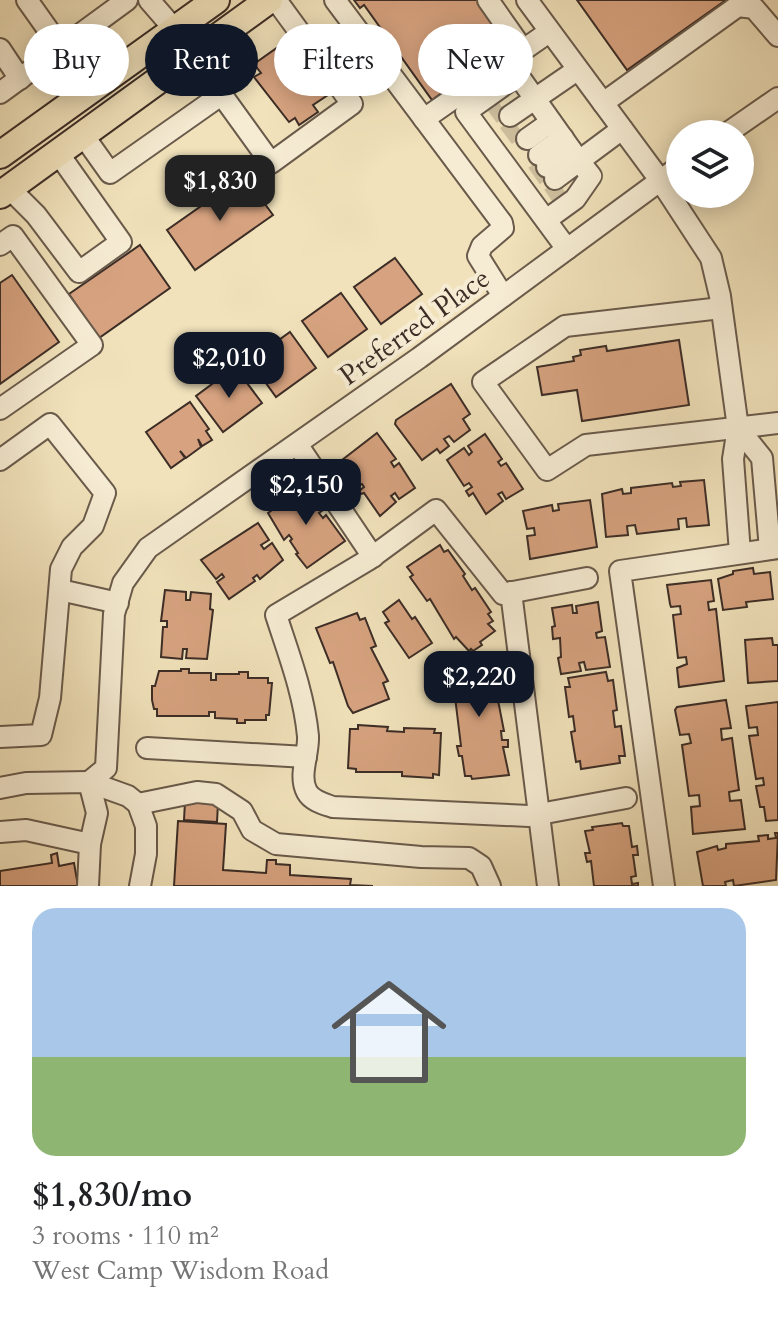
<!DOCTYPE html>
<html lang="en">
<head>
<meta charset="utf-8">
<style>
  :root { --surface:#fff; --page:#f6f6f6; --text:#202124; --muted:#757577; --line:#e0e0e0; --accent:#111827 }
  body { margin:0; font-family:Cardo,serif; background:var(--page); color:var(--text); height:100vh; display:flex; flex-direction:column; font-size:30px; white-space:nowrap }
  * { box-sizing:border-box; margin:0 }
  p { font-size:26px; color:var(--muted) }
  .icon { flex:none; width:44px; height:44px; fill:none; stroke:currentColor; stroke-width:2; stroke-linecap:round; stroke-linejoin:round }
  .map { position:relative; height:886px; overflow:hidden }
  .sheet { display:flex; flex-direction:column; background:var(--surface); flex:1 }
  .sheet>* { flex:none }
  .top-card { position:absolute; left:24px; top:24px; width:730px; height:72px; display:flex; gap:16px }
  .tools { position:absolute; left:666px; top:120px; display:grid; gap:16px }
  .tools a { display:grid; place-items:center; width:88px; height:88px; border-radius:50%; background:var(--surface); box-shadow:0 4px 20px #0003; font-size:40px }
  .price { position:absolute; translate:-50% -68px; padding:0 18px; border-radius:16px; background:var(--accent); color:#fff; font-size:26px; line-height:52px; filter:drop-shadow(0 2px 4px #0008) }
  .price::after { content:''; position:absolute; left:50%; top:48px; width:24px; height:18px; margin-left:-12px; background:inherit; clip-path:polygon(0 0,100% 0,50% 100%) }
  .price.current { background:#222; color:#fff }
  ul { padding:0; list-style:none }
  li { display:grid; align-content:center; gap:16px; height:424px; padding:0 32px }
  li+li { border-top:2px solid var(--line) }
  li span { display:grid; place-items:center; height:248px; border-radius:24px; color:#555 }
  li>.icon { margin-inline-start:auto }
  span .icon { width:144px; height:144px; fill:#fffc; stroke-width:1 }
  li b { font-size:34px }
  .pill { padding:0 28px; border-radius:36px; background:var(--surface); box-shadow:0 4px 20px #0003; font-size:28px; line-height:72px }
  .pill.current { background:var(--accent); color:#fff }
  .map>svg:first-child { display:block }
</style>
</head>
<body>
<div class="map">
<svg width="778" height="886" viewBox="0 0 778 886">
  <rect width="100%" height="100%" fill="#f1e2bb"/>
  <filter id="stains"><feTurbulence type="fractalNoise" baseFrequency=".0025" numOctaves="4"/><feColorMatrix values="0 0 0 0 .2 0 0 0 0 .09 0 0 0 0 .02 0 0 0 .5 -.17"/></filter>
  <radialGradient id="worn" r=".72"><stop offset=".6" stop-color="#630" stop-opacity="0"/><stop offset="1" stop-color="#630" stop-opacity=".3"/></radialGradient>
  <g fill="#d6a27f" stroke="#3c2d26" stroke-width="2">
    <polygon points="354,0 479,0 510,44 432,100 364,5 360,8"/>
    <polygon points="577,0 726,0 627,70"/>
    <polygon points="288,40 328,95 313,105 318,112 299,125 295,118 289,122 254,77 261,73 254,64"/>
    <polygon points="244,176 273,215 195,270 167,230"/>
    <polygon points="140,245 170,288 99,338 69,294"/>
    <polygon points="395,258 422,294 381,324 354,287"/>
    <polygon points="12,275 59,342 0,384 0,283"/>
    <polygon points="341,293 367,329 328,357 302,321"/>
    <polygon points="290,332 316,368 276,397 250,361"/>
    <polygon points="679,340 689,405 582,421 577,390 542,395 537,367 574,361 573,357 581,355 580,350 606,346 607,351"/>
    <polygon points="235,367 262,403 223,432 196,396"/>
    <polygon points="451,384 470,414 463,419 470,430 454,442 449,436 444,439 449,446 440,453 437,449 422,460 395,424 396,420"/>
    <polygon points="190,402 209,429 206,431 212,440 202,446 198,439 201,447 186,458 180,451 185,458 171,468 146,432"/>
    <polygon points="377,433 396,459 391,462 394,467 399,463 415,488 399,499 395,493 391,496 396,502 380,516 364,493 361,494 359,491 364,487 362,484 357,487 342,460"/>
    <polygon points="485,434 502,459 498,462 501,466 506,463 523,489 506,499 502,492 498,494 503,501 486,514 473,493 469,496 466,491 472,487 469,483 464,486 447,460 464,448 469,455 472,452 468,446"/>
    <polygon points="704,480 709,525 687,527 686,518 678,519 679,529 637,534 635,525 627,526 628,535 606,537 602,494 622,489 623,494 631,493 631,488 672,483 673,487 681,486 680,482"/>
    <polygon points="305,487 323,510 319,513 323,518 326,515 345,541 307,568 296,554 298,553 290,541 292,539 289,535 284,540 268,513"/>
    <polygon points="590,500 597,547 530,559 527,536 535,535 534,528 527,529 523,511 552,505 553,511 559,510 558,504"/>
    <polygon points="258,523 269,540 261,545 264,549 272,543 283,560 260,579 257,575 253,578 255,581 229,599 217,582 224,577 222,574 216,579 201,560"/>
    <polygon points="440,545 444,552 448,550 465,574 463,576 472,590 475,588 491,612 488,614 493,621 488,624 495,631 480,642 482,645 473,651 471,649 469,651 456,637 454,639 430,599 427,601 410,577 413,575 407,567"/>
    <polygon points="753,568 754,574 770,572 773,599 746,602 747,607 723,610 718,579 733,574 733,571"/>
    <polygon points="711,580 714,601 708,602 709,610 716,609 724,681 679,687 677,668 687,664 686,657 678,658 673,615 681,614 680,606 671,607 670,604 667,585"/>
    <polygon points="165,590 186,592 186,600 190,600 191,592 211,594 210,609 213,610 207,659 186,658 187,649 183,649 182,659 161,657 163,627 167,627 167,621 161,621"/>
    <polygon points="399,600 412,619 415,617 432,643 409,658 385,623 389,621 383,612"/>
    <polygon points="598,602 602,631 596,633 597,638 605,637 610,667 586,670 584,662 579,663 581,671 561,674 558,658 561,657 560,638 553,639 552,627 555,626 552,608 572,605 573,613 577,613 576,606"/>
    <polygon points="357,613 360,620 365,618 376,646 371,648 388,681 383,683 389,699 353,713 348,706 333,662 330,663 316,628"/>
    <polygon points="772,638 773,645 778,645 778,681 748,683 745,640"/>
    <polygon points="488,658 489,662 495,661 499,690 496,690 504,731 501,731 502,740 508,740 508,747 503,747 509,775 472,779 471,776 465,776 462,756 459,756 457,746 461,746 455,697 451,698 450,690 455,689 450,667 455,666 454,662"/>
    <polygon points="181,669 189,669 189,673 211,673 211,680 216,680 216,674 239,674 239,672 248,672 248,678 268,678 268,683 272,683 269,715 266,715 266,720 245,720 245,723 237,723 237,719 215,718 215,712 209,712 209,716 157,716 157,709 154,709 152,700 152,686 155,686 159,671 181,671"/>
    <polygon points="606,672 608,681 613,680 617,710 613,711 615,727 621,726 625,756 619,756 620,763 581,769 580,761 576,762 571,732 575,731 573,716 569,717 565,687 570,687 568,678"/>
    <polygon points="726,700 731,728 721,729 722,740 732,738 739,790 729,792 730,801 741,800 745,829 693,834 691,807 700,806 699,795 689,796 682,745 691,743 689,734 680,735 675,710 677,707"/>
    <polygon points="778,702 778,820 766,821 764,807 760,807 756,786 764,785 763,778 756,779 749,736 758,735 757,727 749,728 746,706"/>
    <polygon points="358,725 388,727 387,731 404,732 404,728 435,729 434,733 441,733 439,775 433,774 433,778 402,776 402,772 356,772 356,769 348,768 350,729 358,729"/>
    <polygon points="186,783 219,785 217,822 184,820"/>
    <polygon points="178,821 226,824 223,870 266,873 267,860 276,860 276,864 290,865 290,875 351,879 350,885 373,886 174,886"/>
    <polygon points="622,823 623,826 629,826 632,847 637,846 638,855 633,855 636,876 631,877 632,884 638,883 638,886 594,886 591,861 587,862 585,853 590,853 585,831 593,830 592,827"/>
    <polygon points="775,833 778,833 776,880 734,886 733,880 725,882 726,886 703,886 697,852 717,846 718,850 726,848 726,844 759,841 758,836 768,835 768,839 776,838"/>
    <polygon points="57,853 59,866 74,863 78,886 0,886 0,871 52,863 51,855"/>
  </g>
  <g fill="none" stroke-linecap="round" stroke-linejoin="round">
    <g stroke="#cdbe9d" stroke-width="20" stroke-dasharray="20 10" stroke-linecap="butt">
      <polyline points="491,115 502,107"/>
      <polyline points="506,136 518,127"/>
      <polyline points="534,176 547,167"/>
      <polyline points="550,198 563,189"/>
    </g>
    <defs>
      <g id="minor">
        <polyline points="27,0 61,48"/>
        <polyline points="149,0 175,30"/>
        <polyline points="335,0 502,223 503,228 482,246 478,256 503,296"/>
        <polyline points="488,0 523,50"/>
        <polyline points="527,0 660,180 711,258 720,296 738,428"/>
        <polyline points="0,49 20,79"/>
        <polyline points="56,53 85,95"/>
        <polyline points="193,55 271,163 352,104 276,0"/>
        <polyline points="0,93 127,0"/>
        <polyline points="603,103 738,6 754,8 778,36"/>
        <polyline points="510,116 577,70"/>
        <polyline points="424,119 549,32"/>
        <polyline points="726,134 778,98"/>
        <polyline points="83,135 110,173 221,95"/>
        <polyline points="527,139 551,122"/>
        <polyline points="539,155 563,138"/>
        <polyline points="547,167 571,150"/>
        <polyline points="9,188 36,215 79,272 121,242 58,153"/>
        <polyline points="546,220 575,199 591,176 579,161 555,179"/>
        <polyline points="0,245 13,236 92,345 0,409"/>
        <polyline points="567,249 466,112 518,75 579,161 622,129"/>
        <polyline points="721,308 565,326 483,382 547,470 586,445 778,423"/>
        <polyline points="297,444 373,557"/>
        <polyline points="0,460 50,424 105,493 93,526 72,547 61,569 50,698 41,735 0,737"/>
        <polyline points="740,553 733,459 738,428 762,458 770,549"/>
        <path d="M587,578L503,594L436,510L368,560L276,615C289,655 304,694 308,736C309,754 298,776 307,792C312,801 324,804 333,807L529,816L626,798"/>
        <polyline points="60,590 118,603"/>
        <polyline points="511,592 548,886"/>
        <polyline points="147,748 306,757"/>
        <polyline points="89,782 106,768 114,614 123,583 148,548 419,358 680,166"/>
        <polyline points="0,788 26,783 89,782 128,796 138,804 146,826 146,854 140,886"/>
        <polyline points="138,804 197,792 216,794 242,811 252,830 276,844 421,857 469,858 481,866 490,886"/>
        <polyline points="0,832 26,830 90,844"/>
        <polyline points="88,886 90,844 97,813 89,782"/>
        <polyline points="664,886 620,571 778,548"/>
      </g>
      <g id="major">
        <polyline points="0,155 216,0"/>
        <polyline points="0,195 269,0"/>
      </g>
    </defs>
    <use href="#minor" stroke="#695a4b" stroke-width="24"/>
    <use href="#major" stroke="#3c2d26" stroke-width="30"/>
    <use href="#minor" stroke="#f6ecd3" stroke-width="20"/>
    <use href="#major" stroke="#f1e2bb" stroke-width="26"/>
  </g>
  <g text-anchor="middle" stroke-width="8" stroke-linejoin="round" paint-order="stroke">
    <g font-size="28" fill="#3c2d26" stroke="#f6ecd3">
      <text transform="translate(414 326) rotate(-36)" y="10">Preferred Place</text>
    </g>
  </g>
  <rect width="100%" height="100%" filter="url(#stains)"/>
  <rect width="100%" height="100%" fill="url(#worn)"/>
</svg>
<div class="tools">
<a><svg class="icon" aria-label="layers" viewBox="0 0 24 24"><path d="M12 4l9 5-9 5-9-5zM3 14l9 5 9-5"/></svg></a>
</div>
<b class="price current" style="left:220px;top:223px">$1,830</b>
<b class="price" style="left:229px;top:400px">$2,010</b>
<b class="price" style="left:306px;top:527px">$2,150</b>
<b class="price" style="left:479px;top:719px">$2,220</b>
<div class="top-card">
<a class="pill">Buy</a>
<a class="pill current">Rent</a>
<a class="pill">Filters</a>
<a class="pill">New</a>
</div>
</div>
<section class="sheet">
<ul>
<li><span style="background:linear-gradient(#a9c7e8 60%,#8fb573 0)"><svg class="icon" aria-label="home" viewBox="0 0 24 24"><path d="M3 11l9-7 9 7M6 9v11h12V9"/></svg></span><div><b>$1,830/mo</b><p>3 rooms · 110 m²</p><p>West Camp Wisdom Road</p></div></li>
</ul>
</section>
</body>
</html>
